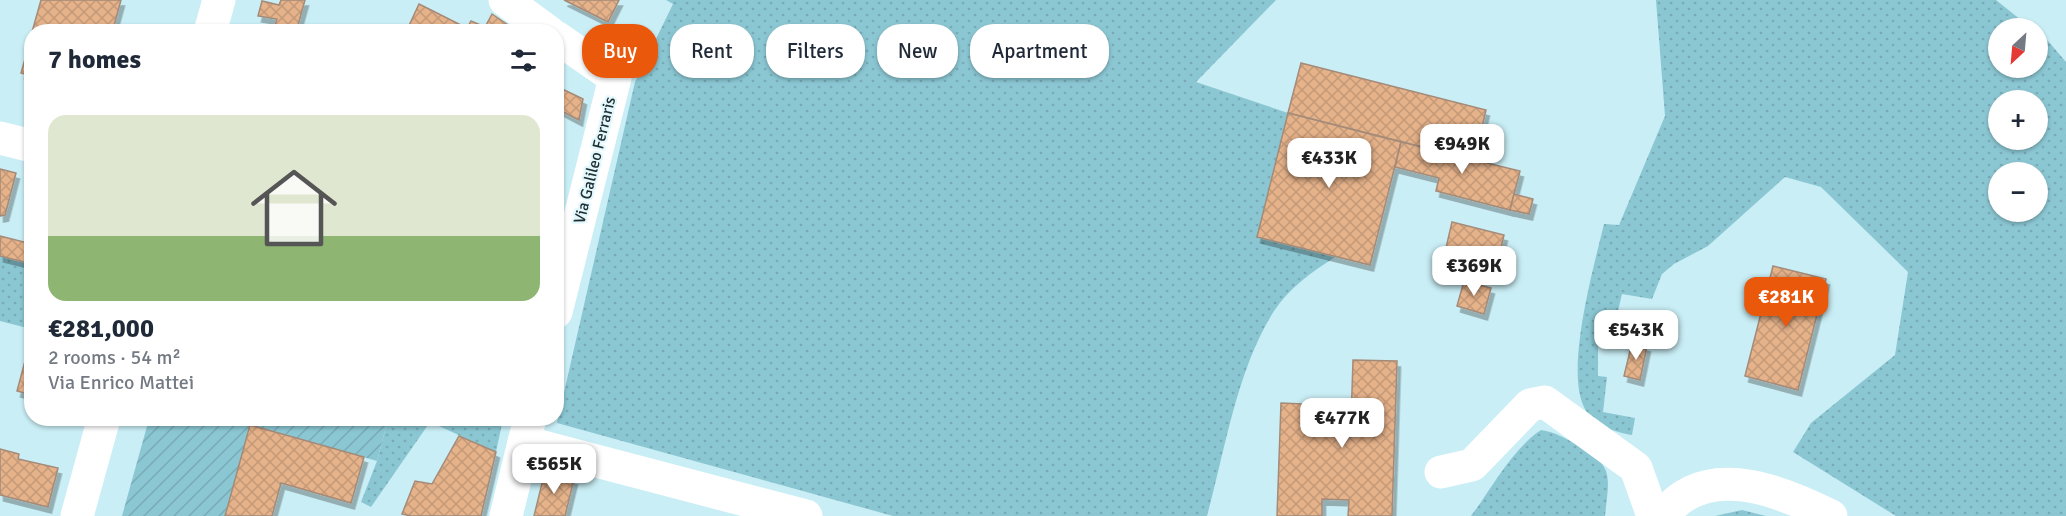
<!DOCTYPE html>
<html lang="en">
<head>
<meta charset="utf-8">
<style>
  :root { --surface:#fff; --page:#f2f2f3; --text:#1f2937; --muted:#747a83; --line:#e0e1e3; --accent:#ea580c }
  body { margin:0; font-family:Signika,sans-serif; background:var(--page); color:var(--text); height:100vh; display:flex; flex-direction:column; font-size:22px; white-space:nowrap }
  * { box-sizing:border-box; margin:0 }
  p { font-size:20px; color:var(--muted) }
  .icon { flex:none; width:33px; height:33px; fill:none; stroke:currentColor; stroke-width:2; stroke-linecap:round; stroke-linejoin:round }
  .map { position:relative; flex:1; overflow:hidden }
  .sheet { position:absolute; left:24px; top:24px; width:540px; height:402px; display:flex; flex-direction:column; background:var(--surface); border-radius:24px; box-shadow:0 2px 4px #0004 }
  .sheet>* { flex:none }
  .hud { position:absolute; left:582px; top:24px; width:570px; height:54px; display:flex; gap:12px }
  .needle { width:39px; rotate:206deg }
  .fabs { position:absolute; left:1988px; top:18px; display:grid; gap:12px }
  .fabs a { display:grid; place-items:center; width:60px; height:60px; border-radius:50%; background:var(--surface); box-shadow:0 2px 4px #0004; font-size:30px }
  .price { position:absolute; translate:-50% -51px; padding:0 14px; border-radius:12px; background:#fff; color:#222; font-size:20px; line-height:39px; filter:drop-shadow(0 2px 3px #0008) }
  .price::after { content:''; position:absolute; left:50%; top:36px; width:18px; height:14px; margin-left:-9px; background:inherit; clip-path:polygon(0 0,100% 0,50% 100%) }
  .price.active { background:var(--accent); color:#fff }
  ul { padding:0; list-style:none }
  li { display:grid; align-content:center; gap:12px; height:318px; padding:0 24px }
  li+li { border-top:2px solid var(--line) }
  li span { display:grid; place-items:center; height:186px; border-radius:18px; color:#555 }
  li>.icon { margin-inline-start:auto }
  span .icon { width:108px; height:108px; fill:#fffc; stroke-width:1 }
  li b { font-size:26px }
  h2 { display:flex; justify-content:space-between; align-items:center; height:72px; padding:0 24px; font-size:26px }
  .pill { padding:0 21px; border-radius:24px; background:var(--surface); box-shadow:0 2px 4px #0004; font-size:21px; line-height:54px }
  .pill.active { background:var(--accent); color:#fff }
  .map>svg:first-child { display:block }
</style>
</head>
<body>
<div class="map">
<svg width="2066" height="516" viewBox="0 0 2066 516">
  <defs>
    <pattern id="grass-dots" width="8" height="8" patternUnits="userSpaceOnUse" patternTransform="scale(1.5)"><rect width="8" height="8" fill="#8bc7d3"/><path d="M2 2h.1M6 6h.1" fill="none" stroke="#78abb6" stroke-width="1.8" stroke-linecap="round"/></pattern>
    <pattern id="garden-furrows" width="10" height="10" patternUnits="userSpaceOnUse" patternTransform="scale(1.5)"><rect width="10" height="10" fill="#8bc7d3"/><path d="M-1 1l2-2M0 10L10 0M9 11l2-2" fill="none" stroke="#78abb6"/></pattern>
    <pattern id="building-cross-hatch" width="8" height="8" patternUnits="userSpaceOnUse" patternTransform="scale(1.5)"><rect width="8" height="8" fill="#e5b28a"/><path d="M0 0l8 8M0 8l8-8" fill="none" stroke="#c49978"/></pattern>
    <filter id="shadow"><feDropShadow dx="3.5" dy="6" stdDeviation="0" flood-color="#0004"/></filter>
  </defs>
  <rect width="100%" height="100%" fill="#c9eef5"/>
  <g fill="url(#grass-dots)" fill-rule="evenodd">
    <path d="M666,0H1276L1196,82L1288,113L1258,236L1335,257C1312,272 1289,288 1274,311C1237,369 1225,450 1207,516H893L557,423L635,82L673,4Z"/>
    <path d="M1656,0H1996L2031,28H1998V68H2037V33L2049,42L2066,62V516H1896L1793,452L1811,423L1895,355L1908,272L1821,187L1785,177L1708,246L1674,264L1662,274L1652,299L1622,294L1612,336L1598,337V376L1607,377L1603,412L1635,418L1632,435C1615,432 1594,426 1585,409C1564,372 1594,266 1604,224L1619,225L1665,116ZM1998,100H2037V140H1998ZM1998,172H2037V212H1998Z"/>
    <polygon points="0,256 31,264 31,329 0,321"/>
    <polygon points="388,419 503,419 496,452 430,422 371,507 361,502 377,461"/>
    <path d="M1541,430C1555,432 1565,438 1577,445C1615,466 1609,476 1605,516H1471C1492,488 1512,449 1541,430Z"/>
    <polygon points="1742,510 1766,516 1715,516"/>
  </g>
  <polygon fill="url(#garden-furrows)" points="149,419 388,419 377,461 251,425 225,516 122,516"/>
  <g fill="url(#building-cross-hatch)" stroke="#a48b79" stroke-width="1.5" filter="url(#shadow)">
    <polygon points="41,0 121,0 113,29 123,32 32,32"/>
    <polygon points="281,0 305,0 296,32 272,32 277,19 258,16 262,1 279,5"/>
    <polygon points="564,0 619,0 608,22"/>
    <polygon points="419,4 467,28 465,32 406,32"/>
    <polygon points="492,14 508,25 505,32 465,32 471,21 485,27"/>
    <polygon points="32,35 32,76 21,73"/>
    <polygon points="1301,63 1486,110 1474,160 1288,113"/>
    <polygon points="556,86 583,99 579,120 556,108"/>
    <polygon points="1288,113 1401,142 1370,265 1257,237"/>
    <polygon points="1401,142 1520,171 1510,210 1436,191 1439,178 1395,167"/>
    <polygon points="0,169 16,173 5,215 0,216"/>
    <polygon points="1514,194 1533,199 1529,214 1510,210"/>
    <polygon points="1452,222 1504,235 1498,261 1446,248"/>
    <polygon points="0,236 32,244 32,264 0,256"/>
    <polygon points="1773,266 1826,279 1798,390 1745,376"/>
    <polygon points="1464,281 1491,288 1484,314 1457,306"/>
    <polygon points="1632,343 1647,346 1640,380 1624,376"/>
    <polygon points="28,350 32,350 32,395 17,391"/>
    <polygon points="1353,360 1397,361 1392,516 1348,516 1349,500 1322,499 1322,516 1277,516 1281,403 1327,405 1327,421 1351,422"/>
    <polygon points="250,425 364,457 351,503 281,483 272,516 225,516"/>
    <polygon points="459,436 496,452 481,516 411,516 402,514 415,481 432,484"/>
    <polygon points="0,449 19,454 18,459 58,468 48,507 0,495"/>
    <polygon points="545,471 574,479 565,516 534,516"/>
  </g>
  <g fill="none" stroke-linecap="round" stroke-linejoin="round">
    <g stroke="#fff" stroke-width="33">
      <polyline points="505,0 549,32"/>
      <polyline points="210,32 219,0"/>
      <polyline points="556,37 615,78 556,312"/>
      <polyline points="0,138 32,146"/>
      <polyline points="524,442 806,516"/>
      <polyline points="1441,472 1472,465 1530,405 1545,402 1636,468 1653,516"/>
      <polyline points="77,516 104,418"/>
      <polyline points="506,516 530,418"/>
      <path d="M1663,516C1705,459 1781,491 1831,516"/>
    </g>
  </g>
  <g text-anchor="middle" stroke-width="4.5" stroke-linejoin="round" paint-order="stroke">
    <g font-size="16" fill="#202e31" stroke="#e2f8fd">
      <text transform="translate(594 160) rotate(-76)" y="6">Via Galileo Ferraris</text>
    </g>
  </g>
</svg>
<div class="fabs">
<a><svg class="needle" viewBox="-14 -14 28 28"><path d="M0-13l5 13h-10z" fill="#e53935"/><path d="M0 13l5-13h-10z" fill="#747a83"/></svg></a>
<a>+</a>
<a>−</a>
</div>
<b class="price" style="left:1462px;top:175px">€949K</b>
<b class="price" style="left:1329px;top:189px">€433K</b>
<b class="price" style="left:1474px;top:297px">€369K</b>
<b class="price active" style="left:1786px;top:328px">€281K</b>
<b class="price" style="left:1636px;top:361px">€543K</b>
<b class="price" style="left:1342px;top:449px">€477K</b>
<b class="price" style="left:554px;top:495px">€565K</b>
<div class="hud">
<a class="pill active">Buy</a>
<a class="pill">Rent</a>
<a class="pill">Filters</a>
<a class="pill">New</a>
<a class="pill">Apartment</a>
</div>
<section class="sheet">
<h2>7 homes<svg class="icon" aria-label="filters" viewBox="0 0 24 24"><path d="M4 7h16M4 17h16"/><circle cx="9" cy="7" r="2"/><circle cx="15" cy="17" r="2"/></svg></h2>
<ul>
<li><span style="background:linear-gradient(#dfe7d0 65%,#8fb573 0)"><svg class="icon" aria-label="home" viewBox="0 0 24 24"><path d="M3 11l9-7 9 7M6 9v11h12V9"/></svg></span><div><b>€281,000</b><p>2 rooms · 54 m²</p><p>Via Enrico Mattei</p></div></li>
</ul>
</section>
</div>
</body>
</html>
